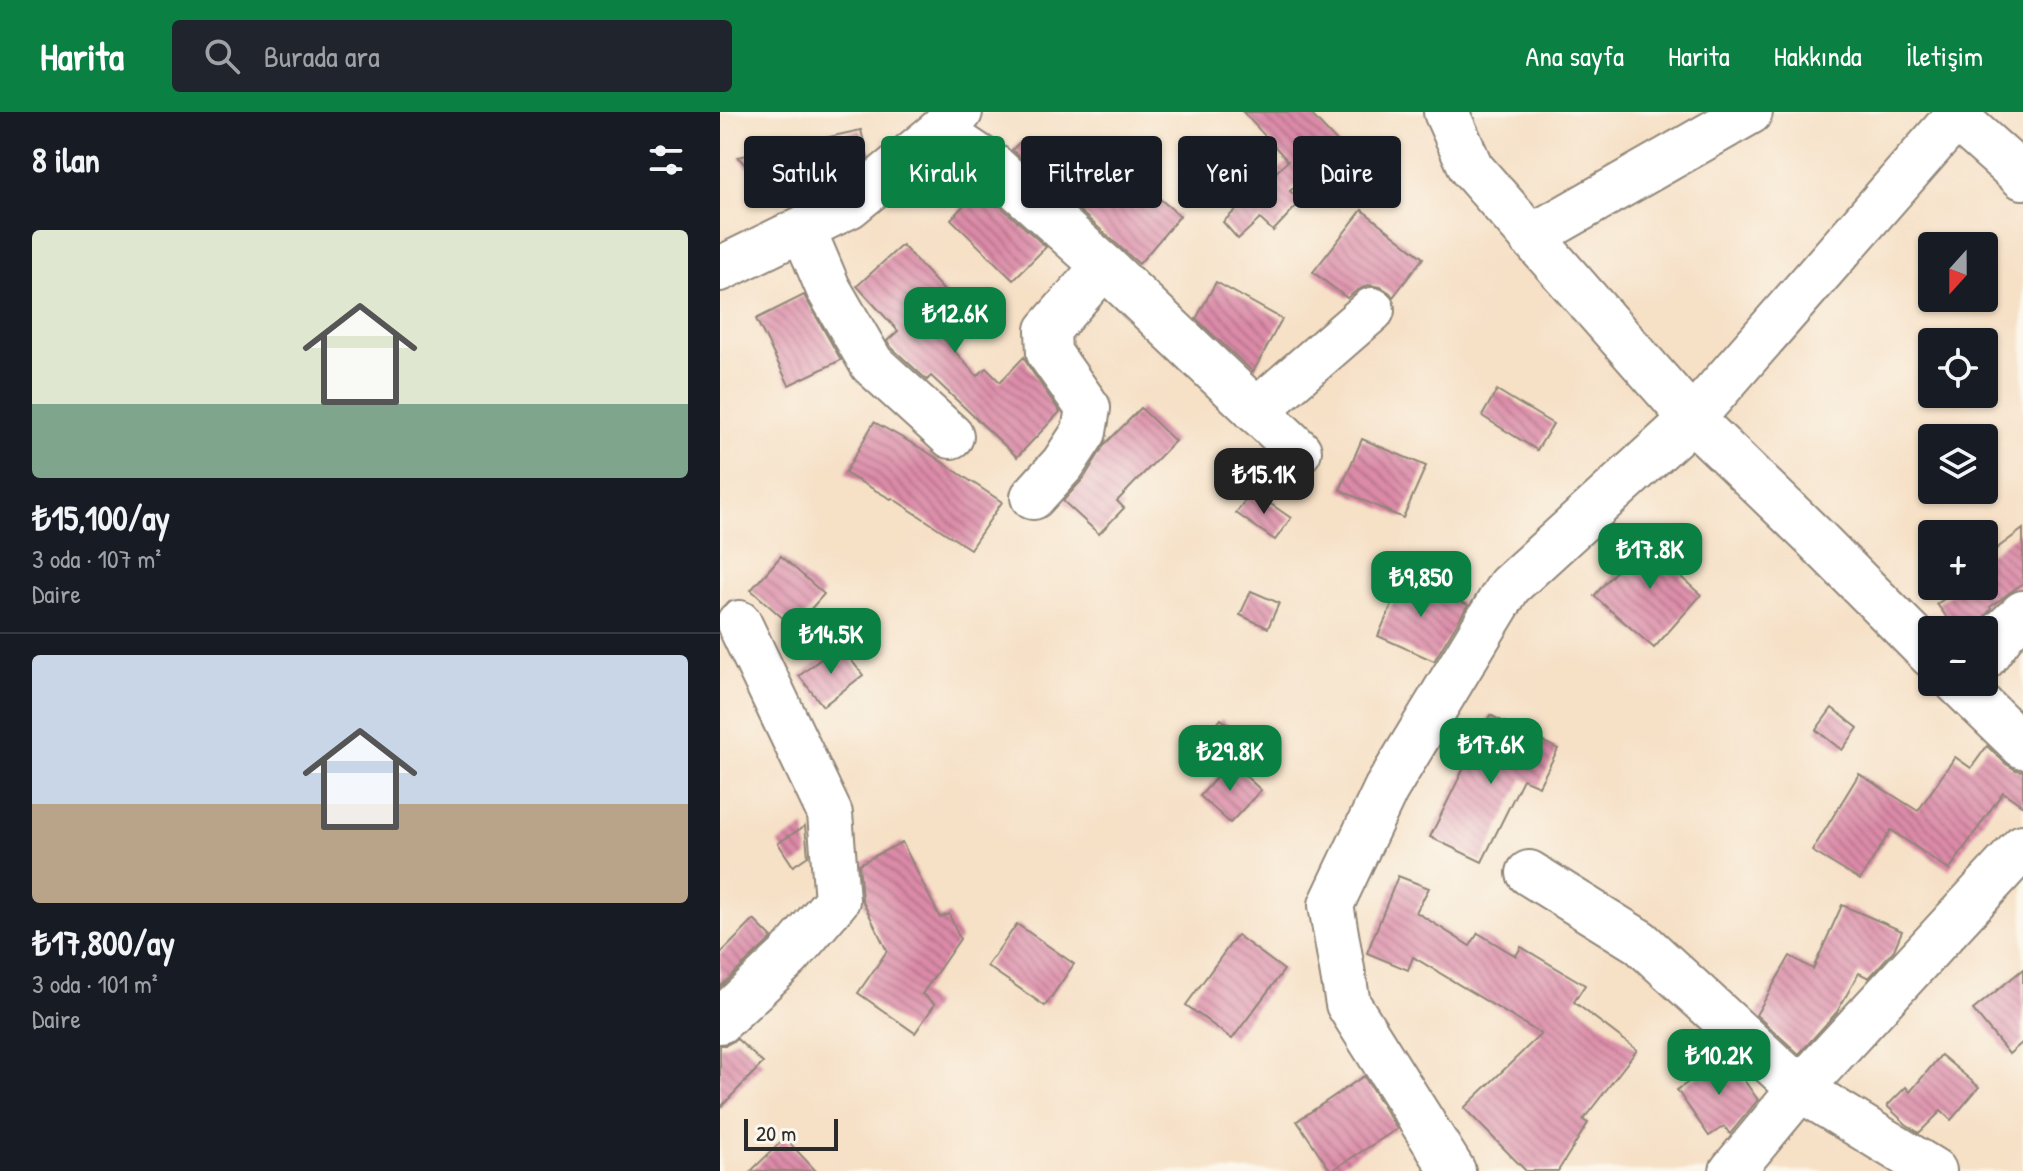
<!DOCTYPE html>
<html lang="tr">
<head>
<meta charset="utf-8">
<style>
  :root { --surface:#171b24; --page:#20242c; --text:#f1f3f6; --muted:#9ea1a6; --line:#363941; --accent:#0b8043 }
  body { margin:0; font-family:"Patrick Hand",sans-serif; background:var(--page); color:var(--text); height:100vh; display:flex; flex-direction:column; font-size:30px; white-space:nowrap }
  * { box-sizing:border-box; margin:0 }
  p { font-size:26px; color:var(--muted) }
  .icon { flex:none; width:44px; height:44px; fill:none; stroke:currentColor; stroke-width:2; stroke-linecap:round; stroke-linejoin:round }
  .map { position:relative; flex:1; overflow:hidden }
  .sheet { display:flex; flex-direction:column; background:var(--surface); width:720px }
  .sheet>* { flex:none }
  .top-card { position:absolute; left:24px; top:24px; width:760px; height:72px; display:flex; gap:16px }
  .needle { width:52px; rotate:201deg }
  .tools { position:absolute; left:1198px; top:120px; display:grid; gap:16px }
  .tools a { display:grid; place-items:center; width:80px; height:80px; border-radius:8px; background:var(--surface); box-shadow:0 2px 6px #0004; font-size:40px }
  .scale { position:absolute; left:24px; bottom:20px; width:94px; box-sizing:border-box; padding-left:8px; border:4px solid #2b2b2b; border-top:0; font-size:22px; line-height:28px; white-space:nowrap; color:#2b2b2b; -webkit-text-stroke:6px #fbf7ec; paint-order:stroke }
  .price { position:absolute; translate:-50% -68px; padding:0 18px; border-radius:16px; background:var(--accent); color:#fff; font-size:26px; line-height:52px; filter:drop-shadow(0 2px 4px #0008) }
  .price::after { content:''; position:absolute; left:50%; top:48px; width:24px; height:18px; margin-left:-12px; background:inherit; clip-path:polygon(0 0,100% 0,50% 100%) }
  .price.active { background:#222; color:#fff }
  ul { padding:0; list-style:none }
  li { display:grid; align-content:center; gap:16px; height:424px; padding:0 32px }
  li+li { border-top:2px solid var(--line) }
  li span { display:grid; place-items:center; height:248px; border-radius:8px; color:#555 }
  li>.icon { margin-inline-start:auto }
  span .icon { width:144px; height:144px; fill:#fffc; stroke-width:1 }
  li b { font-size:34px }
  h2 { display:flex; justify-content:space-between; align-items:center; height:96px; padding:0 32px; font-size:34px }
  .tag { padding:0 28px; border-radius:8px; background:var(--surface); box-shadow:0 2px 6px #0004; font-size:28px; line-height:72px }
  .tag.active { background:var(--accent); color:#fff }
  header { display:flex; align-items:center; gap:48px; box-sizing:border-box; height:112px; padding:0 40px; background:var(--accent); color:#fff }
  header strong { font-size:38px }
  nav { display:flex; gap:44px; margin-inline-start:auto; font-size:28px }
  .search { width:560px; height:72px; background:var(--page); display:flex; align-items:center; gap:20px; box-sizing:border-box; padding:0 28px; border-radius:8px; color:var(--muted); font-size:30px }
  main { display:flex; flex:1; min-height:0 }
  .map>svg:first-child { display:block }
</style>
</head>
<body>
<header>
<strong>Harita</strong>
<div class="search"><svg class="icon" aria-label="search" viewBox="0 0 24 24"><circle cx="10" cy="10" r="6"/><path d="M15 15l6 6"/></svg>Burada ara</div>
<nav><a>Ana sayfa</a><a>Harita</a><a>Hakkında</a><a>İletişim</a></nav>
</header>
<main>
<section class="sheet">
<h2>8 ilan<svg class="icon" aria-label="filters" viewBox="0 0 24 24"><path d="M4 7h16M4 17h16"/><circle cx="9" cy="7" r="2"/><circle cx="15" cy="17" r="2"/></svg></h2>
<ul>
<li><span style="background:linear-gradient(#dfe7d0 70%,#7fa58c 0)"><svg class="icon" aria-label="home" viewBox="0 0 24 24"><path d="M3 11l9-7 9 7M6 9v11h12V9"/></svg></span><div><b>₺15,100/ay</b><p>3 oda · 107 m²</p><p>Daire</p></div></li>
<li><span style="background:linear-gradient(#c9d6e8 60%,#b9a48a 0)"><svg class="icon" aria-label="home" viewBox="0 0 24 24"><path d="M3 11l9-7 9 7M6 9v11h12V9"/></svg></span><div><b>₺17,800/ay</b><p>3 oda · 101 m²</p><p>Daire</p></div></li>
</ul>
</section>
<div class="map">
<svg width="1303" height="1059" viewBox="0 0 1303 1059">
  <defs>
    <pattern id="building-back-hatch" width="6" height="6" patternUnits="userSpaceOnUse" patternTransform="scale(2)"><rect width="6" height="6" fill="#db8aa7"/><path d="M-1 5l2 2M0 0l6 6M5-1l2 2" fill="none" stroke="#b27188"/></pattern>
  </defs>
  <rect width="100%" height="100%" fill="#fbf7ec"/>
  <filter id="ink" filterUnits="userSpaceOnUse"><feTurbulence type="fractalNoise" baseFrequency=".0125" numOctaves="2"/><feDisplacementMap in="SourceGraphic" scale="16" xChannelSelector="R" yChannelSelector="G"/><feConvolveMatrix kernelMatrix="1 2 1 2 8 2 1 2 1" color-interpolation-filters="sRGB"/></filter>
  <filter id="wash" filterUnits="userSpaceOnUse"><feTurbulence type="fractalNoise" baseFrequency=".006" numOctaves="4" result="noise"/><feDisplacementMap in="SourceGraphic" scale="32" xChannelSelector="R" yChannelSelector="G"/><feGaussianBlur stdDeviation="1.8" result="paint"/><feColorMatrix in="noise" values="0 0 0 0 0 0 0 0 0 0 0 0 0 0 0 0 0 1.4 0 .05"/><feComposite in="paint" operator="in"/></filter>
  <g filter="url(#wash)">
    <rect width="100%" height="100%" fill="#f6e0c6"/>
    <g id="blocks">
      <g fill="url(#building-back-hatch)">
        <polygon points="523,0 589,0 620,33 570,79 581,89 553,119 540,107 518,127 503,110 568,49"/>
        <polygon points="141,18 148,46 118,71 54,84 18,45"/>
        <polygon points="300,30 344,74 370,50 399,81 413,64 460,104 419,152 292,38"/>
        <polygon points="260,76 326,135 293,168 231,107"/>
        <polygon points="642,98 703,146 673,185 670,181 661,175 648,173 636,179 627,186 593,160"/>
        <polygon points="182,133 237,193 213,215 257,264 266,256 280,270 304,245 309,255 340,300 297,345 211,264 207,268 172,236 167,229 178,219 137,174"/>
        <polygon points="496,170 562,207 533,260 476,207"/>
        <polygon points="84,183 121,248 69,273 36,207"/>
        <polygon points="777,278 833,312 817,338 762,304"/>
        <polygon points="421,296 455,329 397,389 404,396 379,422 343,389 364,366 385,332"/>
        <polygon points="154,310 204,338 282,390 250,437 172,386 171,387 125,361"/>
        <polygon points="642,327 706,354 683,406 620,378"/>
        <polygon points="532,379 571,406 555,428 516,401"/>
        <polygon points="1303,417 1303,471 1270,495 1271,497 1254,518 1236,518 1217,492 1242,474 1264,474 1264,446"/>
        <polygon points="930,420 970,455 961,465 981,483 934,536 874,484"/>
        <polygon points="61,444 104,482 74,516 31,478"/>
        <polygon points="684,465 748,493 714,549 658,524"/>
        <polygon points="531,479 559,491 548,516 520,503"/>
        <polygon points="119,533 143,563 103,594 79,564"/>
        <polygon points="1112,596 1138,616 1122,638 1096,618"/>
        <polygon points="770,603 838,637 819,674 803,667 762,750 710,725"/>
        <polygon points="501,607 526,627 509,649 484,629"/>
        <polygon points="1267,634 1286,652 1296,658 1303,659 1303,694 1283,680 1229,758 1171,718 1140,768 1092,739 1139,662 1198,699 1235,645 1251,656"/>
        <polygon points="510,650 541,678 510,711 480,684"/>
        <polygon points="85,714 88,744 73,754 58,731"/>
        <polygon points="182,730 220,806 229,802 240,827 202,882 215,892 195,921 138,881 167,839 142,788 139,752"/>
        <polygon points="678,764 709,776 696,800 750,834 758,821 796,844 801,835 865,873 854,890 917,938 863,1008 868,1011 838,1059 806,1059 744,996 821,922 693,845 688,858 647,841"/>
        <polygon points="1122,793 1182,819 1174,838 1149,866 1139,861 1117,900 1079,942 1036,903 1070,844 1093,857"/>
        <polygon points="34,808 52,826 0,875 0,842"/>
        <polygon points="297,812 354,852 325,894 267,854"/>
        <polygon points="517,823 564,858 512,927 466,893"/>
        <polygon points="1303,857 1303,930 1289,942 1253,898"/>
        <polygon points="17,927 43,951 0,996 0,933 6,933"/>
        <polygon points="1221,943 1259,975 1231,1008 1221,999 1199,1021 1186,1012 1167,994 1186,975 1190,980"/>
        <polygon points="1007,944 1038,988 1010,1022 1004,1014 989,1024 957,978"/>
        <polygon points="644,964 677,1017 611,1059 577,1009"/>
        <polygon points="65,1026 96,1059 31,1059"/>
      </g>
    </g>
  </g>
  <g filter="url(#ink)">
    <use href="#blocks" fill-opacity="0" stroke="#908678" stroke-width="2"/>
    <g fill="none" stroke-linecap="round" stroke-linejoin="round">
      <defs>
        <g id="minor">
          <polyline points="726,0 751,56 972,307 1092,423 1212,544"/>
          <polyline points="220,19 274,55 384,154 579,339"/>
          <polyline points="83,117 108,176 152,252 231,324"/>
          <polyline points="811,125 1030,0"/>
          <polyline points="0,157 129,94 220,19 240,0"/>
          <polyline points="536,299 652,198"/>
          <polyline points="313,385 343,352 364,320 368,296 329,241 328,218 384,154"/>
          <polyline points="1264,546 1285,518 1303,501"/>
          <polyline points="1237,570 1303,634"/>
          <polyline points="809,761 920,830 1080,977 1214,1059"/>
          <polyline points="0,909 69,844 117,788 110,702 19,511"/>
          <polyline points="733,1059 628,892 611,793 666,677 789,474 972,307 1236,5 1303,65"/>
          <polyline points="1012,1059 1080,977 1303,735"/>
        </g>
      </defs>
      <use href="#minor" stroke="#908678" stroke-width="48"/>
      <use href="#minor" stroke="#fff" stroke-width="44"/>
    </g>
  </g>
</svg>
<div class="tools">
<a><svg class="needle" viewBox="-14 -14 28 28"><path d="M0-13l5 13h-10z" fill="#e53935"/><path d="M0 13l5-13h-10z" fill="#9ea1a6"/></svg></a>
<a><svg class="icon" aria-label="locate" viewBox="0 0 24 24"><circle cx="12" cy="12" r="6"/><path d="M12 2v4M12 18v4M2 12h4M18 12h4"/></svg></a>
<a><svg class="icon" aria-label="layers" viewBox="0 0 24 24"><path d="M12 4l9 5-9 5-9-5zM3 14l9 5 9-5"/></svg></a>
<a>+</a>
<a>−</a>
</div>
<div class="scale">20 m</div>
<b class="price" style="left:235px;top:243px">₺12.6K</b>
<b class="price active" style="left:544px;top:404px">₺15.1K</b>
<b class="price" style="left:930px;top:479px">₺17.8K</b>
<b class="price" style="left:701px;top:507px">₺9,850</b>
<b class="price" style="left:111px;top:564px">₺14.5K</b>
<b class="price" style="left:771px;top:674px">₺17.6K</b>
<b class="price" style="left:510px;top:681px">₺29.8K</b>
<b class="price" style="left:999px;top:985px">₺10.2K</b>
<div class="top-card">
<a class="tag">Satılık</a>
<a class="tag active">Kiralık</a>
<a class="tag">Filtreler</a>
<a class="tag">Yeni</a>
<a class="tag">Daire</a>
</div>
</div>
</main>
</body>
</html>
